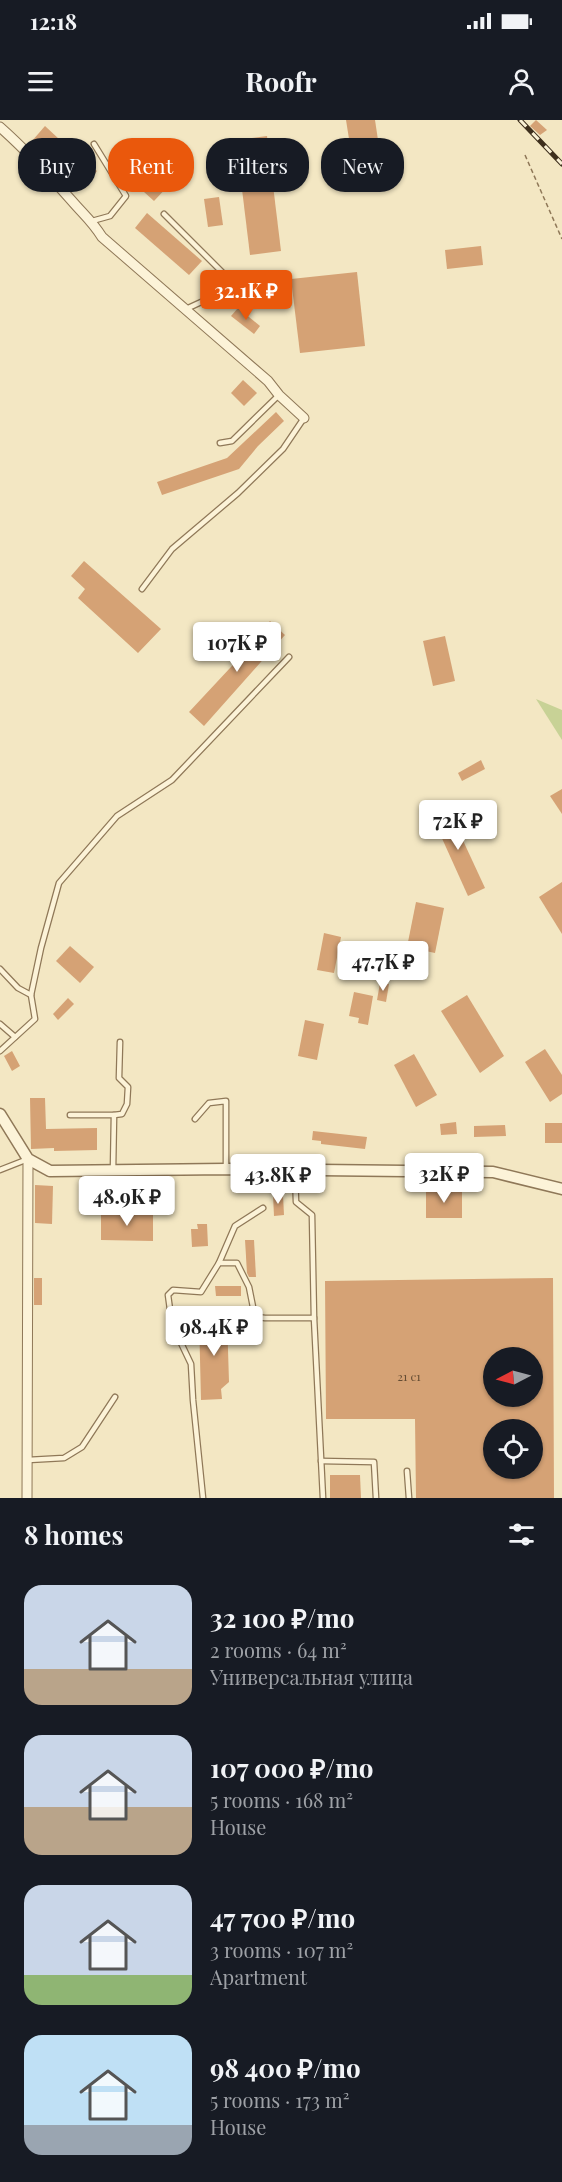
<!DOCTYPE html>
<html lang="en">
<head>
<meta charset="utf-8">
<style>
  :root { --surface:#171b24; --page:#242831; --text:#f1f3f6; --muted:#9ea1a6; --accent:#ea580c }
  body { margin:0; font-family:"Playfair Display",serif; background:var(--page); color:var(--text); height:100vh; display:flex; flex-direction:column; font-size:22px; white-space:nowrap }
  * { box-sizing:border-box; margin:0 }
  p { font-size:20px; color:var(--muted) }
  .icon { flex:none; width:33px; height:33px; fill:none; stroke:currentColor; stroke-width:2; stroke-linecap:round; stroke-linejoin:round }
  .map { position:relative; height:1378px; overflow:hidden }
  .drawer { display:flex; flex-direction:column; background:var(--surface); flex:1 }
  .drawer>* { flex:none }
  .hud { position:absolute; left:18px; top:18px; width:526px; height:54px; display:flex; gap:12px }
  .needle { width:39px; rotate:264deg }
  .buttons { position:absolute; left:483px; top:1227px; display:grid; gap:12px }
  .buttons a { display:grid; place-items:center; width:60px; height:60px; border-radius:50%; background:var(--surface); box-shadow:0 2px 4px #0004; font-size:30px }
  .price { position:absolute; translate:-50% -51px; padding:0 14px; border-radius:6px; background:#fff; color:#222; font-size:20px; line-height:39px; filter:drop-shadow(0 2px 3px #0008) }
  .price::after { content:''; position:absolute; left:50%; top:36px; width:18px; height:14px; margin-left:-9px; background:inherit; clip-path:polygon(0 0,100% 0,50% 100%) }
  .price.selected { background:var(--accent); color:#fff }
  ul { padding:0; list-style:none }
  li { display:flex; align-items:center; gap:18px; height:150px; padding:0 24px }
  li span { display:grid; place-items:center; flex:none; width:168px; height:120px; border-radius:18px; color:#555 }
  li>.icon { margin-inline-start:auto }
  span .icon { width:72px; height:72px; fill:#fffc; stroke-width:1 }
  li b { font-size:26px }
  h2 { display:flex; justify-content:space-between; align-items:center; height:72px; padding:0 24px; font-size:26px }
  .chip { padding:0 21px; border-radius:24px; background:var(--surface); box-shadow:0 2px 4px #0004; font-size:21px; line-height:54px }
  .chip.selected { background:var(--accent); color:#fff }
  .status { display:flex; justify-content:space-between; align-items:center; height:42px; padding:0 30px; background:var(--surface); direction:ltr }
  .status svg { height:16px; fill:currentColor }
  header { display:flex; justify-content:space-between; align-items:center; height:78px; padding:0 24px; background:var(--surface); font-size:27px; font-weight:700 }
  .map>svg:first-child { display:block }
</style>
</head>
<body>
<div class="status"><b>12:18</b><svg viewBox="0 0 49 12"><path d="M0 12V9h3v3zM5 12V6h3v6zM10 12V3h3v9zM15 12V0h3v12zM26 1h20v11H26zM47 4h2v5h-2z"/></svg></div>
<header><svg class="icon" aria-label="menu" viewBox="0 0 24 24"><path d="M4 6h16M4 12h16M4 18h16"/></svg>Roofr<svg class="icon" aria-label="person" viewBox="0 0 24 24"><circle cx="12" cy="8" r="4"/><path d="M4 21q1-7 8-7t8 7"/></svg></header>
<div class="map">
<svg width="562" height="1378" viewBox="0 0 562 1378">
  <rect width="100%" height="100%" fill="#f3e7c3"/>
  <polygon fill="#c8d296" points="536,579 562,590 562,620"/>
  <g fill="#d5a275" fill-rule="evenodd">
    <polygon points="346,0 375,0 381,40 353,44"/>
    <polygon points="536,0 547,10 540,15 530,6"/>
    <polygon points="45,6 74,33 61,48 32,21"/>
    <polygon points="267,16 281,131 250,135 236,20"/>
    <polygon points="128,27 170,64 154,81 113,44"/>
    <polygon points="91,46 97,51 88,61 81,56"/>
    <polygon points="219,77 223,105 208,107 204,79"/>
    <polygon points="147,93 202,141 189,155 135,108"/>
    <polygon points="481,126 483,145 447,149 445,130"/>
    <polygon points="357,152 365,226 300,233 291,159"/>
    <polygon points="238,188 260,206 254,214 231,196"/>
    <polygon points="243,260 257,273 244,286 231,273"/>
    <polygon points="276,292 284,301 258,326 239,349 162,375 157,362 227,338"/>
    <polygon points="84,441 161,509 138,533 78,478 85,469 71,456"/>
    <polygon points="270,501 285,515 204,606 189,592 244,533 242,531"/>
    <polygon points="445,516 455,561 433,566 423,521"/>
    <polygon points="481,640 485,649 462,661 458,653"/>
    <polygon points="562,669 562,694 550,676"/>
    <polygon points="447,686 485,768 468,776 431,694"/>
    <polygon points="562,762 562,814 539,777"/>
    <polygon points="416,782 444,788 435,833 407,827"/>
    <polygon points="324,813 341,817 334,853 317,850"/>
    <polygon points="70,826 94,847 80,863 56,841"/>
    <polygon points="380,863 389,864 386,882 377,880"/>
    <polygon points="354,872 373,876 368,905 358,903 359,898 349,896"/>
    <polygon points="467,875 504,936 480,953 441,891"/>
    <polygon points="68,878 74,884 58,900 53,894"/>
    <polygon points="305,900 324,904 317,940 298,936"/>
    <polygon points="545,929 562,955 562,974 550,982 525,942"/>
    <polygon points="12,931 20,946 12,951 4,936"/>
    <polygon points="414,934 437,975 416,987 394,945"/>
    <polygon points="30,978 45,978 46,1009 97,1008 97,1030 54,1031 54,1028 31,1029"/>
    <polygon points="456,1002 457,1014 441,1015 440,1004"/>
    <rect x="545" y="1003" width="17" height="20"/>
    <polygon points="505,1005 506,1016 474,1017 474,1006"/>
    <polygon points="313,1011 367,1017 365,1029 321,1024 321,1021 312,1020"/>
    <polygon points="35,1065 53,1066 52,1104 35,1103"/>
    <rect x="426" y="1070" width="36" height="28"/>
    <polygon points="273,1075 283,1075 284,1095 274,1096"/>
    <polygon points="101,1094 153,1094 153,1121 101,1120"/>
    <polygon points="197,1104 207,1104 208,1126 192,1127 191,1109 198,1109"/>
    <polygon points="245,1120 254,1120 256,1157 249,1157 247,1153"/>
    <rect x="34" y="1158" width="8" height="27"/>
    <path d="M553,1158L554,1378H416L415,1299H326L325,1161ZM494,1238H532V1276H494ZM494,1310H532V1348H494Z"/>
    <polygon points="215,1166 241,1166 241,1176 216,1176"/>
    <polygon points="227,1197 229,1262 221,1269 222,1279 201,1280 199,1198"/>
    <polygon points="330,1355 360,1355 361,1378 330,1378"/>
  </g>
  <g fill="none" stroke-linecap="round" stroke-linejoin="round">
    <defs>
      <g id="service">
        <polyline points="164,94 236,166 186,189"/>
        <polyline points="92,101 110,96 126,76 94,24"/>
        <polyline points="220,323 232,321 279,275"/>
        <polyline points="142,469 172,429 238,373 283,329 304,298"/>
        <polyline points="0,849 18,868 31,875"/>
        <polyline points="0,904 15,917"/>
        <polyline points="0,931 35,899 31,875 41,828 59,763 117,696 172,660 289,537"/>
        <polyline points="70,995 114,995 113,1050"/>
        <polyline points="114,995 122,994 127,984 128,967 119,958 120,922"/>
        <polyline points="195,999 209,983 226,981 226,1048"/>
        <polyline points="0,1050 28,1039"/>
        <polyline points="219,1143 235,1106 263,1088"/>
        <polyline points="254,1192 257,1197 265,1198 314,1198 312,1095 296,1082 295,1051"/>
        <polyline points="314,1198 323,1378"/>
        <polyline points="28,1340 64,1338 82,1327 115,1277"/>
        <polyline points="321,1341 374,1342 376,1378"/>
        <polyline points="407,1351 409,1378"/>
        <polyline points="203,1378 193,1280 191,1244 172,1204 168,1175 173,1170 201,1172 219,1143 237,1143 249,1167 254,1192 240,1207"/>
      </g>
      <g id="minor">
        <path d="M0,7C26,30 49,55 72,81C84,95 92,101 102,117L268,261L279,275L304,298"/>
        <polyline points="27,1378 28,1039"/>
      </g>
      <polyline id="tertiary" points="0,994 28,1039 50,1051 226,1049 493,1052 562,1069"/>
    </defs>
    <use href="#service" stroke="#8f7858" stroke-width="7"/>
    <use href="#minor" stroke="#8f7858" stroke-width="11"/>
    <use href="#tertiary" stroke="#8f7858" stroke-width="13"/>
    <polyline stroke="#8f7858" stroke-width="1.5" stroke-dasharray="4.5 3" stroke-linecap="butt" points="525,35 562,119"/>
    <use href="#service" stroke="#fcf3d8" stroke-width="4.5"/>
    <use href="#minor" stroke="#fcf3d8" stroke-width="9"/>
    <use href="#tertiary" stroke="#fcf3d8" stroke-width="10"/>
    <defs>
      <polyline id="rail" points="520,0 562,44"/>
    </defs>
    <use href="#rail" stroke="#3e2f1d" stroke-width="5"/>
    <use href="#rail" stroke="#f9f0d4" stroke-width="3" stroke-dasharray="9" stroke-linecap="butt"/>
  </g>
  <g text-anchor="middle" stroke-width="4.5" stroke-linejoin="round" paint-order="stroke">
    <g font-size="12" fill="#644c33">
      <text x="409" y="1261">21 с1</text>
    </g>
  </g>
</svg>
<div class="buttons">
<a><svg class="needle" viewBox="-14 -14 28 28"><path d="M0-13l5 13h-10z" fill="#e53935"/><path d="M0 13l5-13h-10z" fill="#9ea1a6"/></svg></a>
<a><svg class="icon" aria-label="locate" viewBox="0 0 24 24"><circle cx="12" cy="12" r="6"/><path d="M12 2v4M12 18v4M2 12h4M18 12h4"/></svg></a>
</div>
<b class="price selected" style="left:246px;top:201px">32.1K ₽</b>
<b class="price" style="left:237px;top:553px">107K ₽</b>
<b class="price" style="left:458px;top:731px">72K ₽</b>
<b class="price" style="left:383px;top:872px">47.7K ₽</b>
<b class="price" style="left:444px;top:1084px">32K ₽</b>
<b class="price" style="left:278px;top:1085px">43.8K ₽</b>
<b class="price" style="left:127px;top:1107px">48.9K ₽</b>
<b class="price" style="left:214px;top:1237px">98.4K ₽</b>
<div class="hud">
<a class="chip">Buy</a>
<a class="chip selected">Rent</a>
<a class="chip">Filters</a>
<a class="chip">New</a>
</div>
</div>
<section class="drawer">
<h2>8 homes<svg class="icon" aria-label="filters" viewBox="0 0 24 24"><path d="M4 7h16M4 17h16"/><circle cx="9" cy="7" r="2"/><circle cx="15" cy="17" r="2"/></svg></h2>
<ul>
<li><span style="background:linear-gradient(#c9d6e8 70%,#b9a48a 0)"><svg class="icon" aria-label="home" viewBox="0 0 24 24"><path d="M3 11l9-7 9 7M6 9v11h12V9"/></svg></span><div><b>32 100 ₽/mo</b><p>2 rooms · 64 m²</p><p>Универсальная улица</p></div></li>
<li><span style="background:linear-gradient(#c9d6e8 60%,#b9a48a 0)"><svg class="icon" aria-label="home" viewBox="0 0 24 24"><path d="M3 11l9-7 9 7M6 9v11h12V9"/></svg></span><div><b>107 000 ₽/mo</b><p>5 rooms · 168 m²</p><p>House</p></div></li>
<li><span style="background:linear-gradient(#c9d6e8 75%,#8fb573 0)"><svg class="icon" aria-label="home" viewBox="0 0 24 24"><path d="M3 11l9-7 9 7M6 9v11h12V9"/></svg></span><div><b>47 700 ₽/mo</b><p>3 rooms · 107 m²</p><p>Apartment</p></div></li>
<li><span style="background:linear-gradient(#bfe0f5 75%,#9aa5b1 0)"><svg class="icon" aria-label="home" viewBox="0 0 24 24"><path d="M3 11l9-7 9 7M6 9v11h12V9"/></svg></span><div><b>98 400 ₽/mo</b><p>5 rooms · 173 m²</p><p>House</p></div></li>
</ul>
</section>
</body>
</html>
